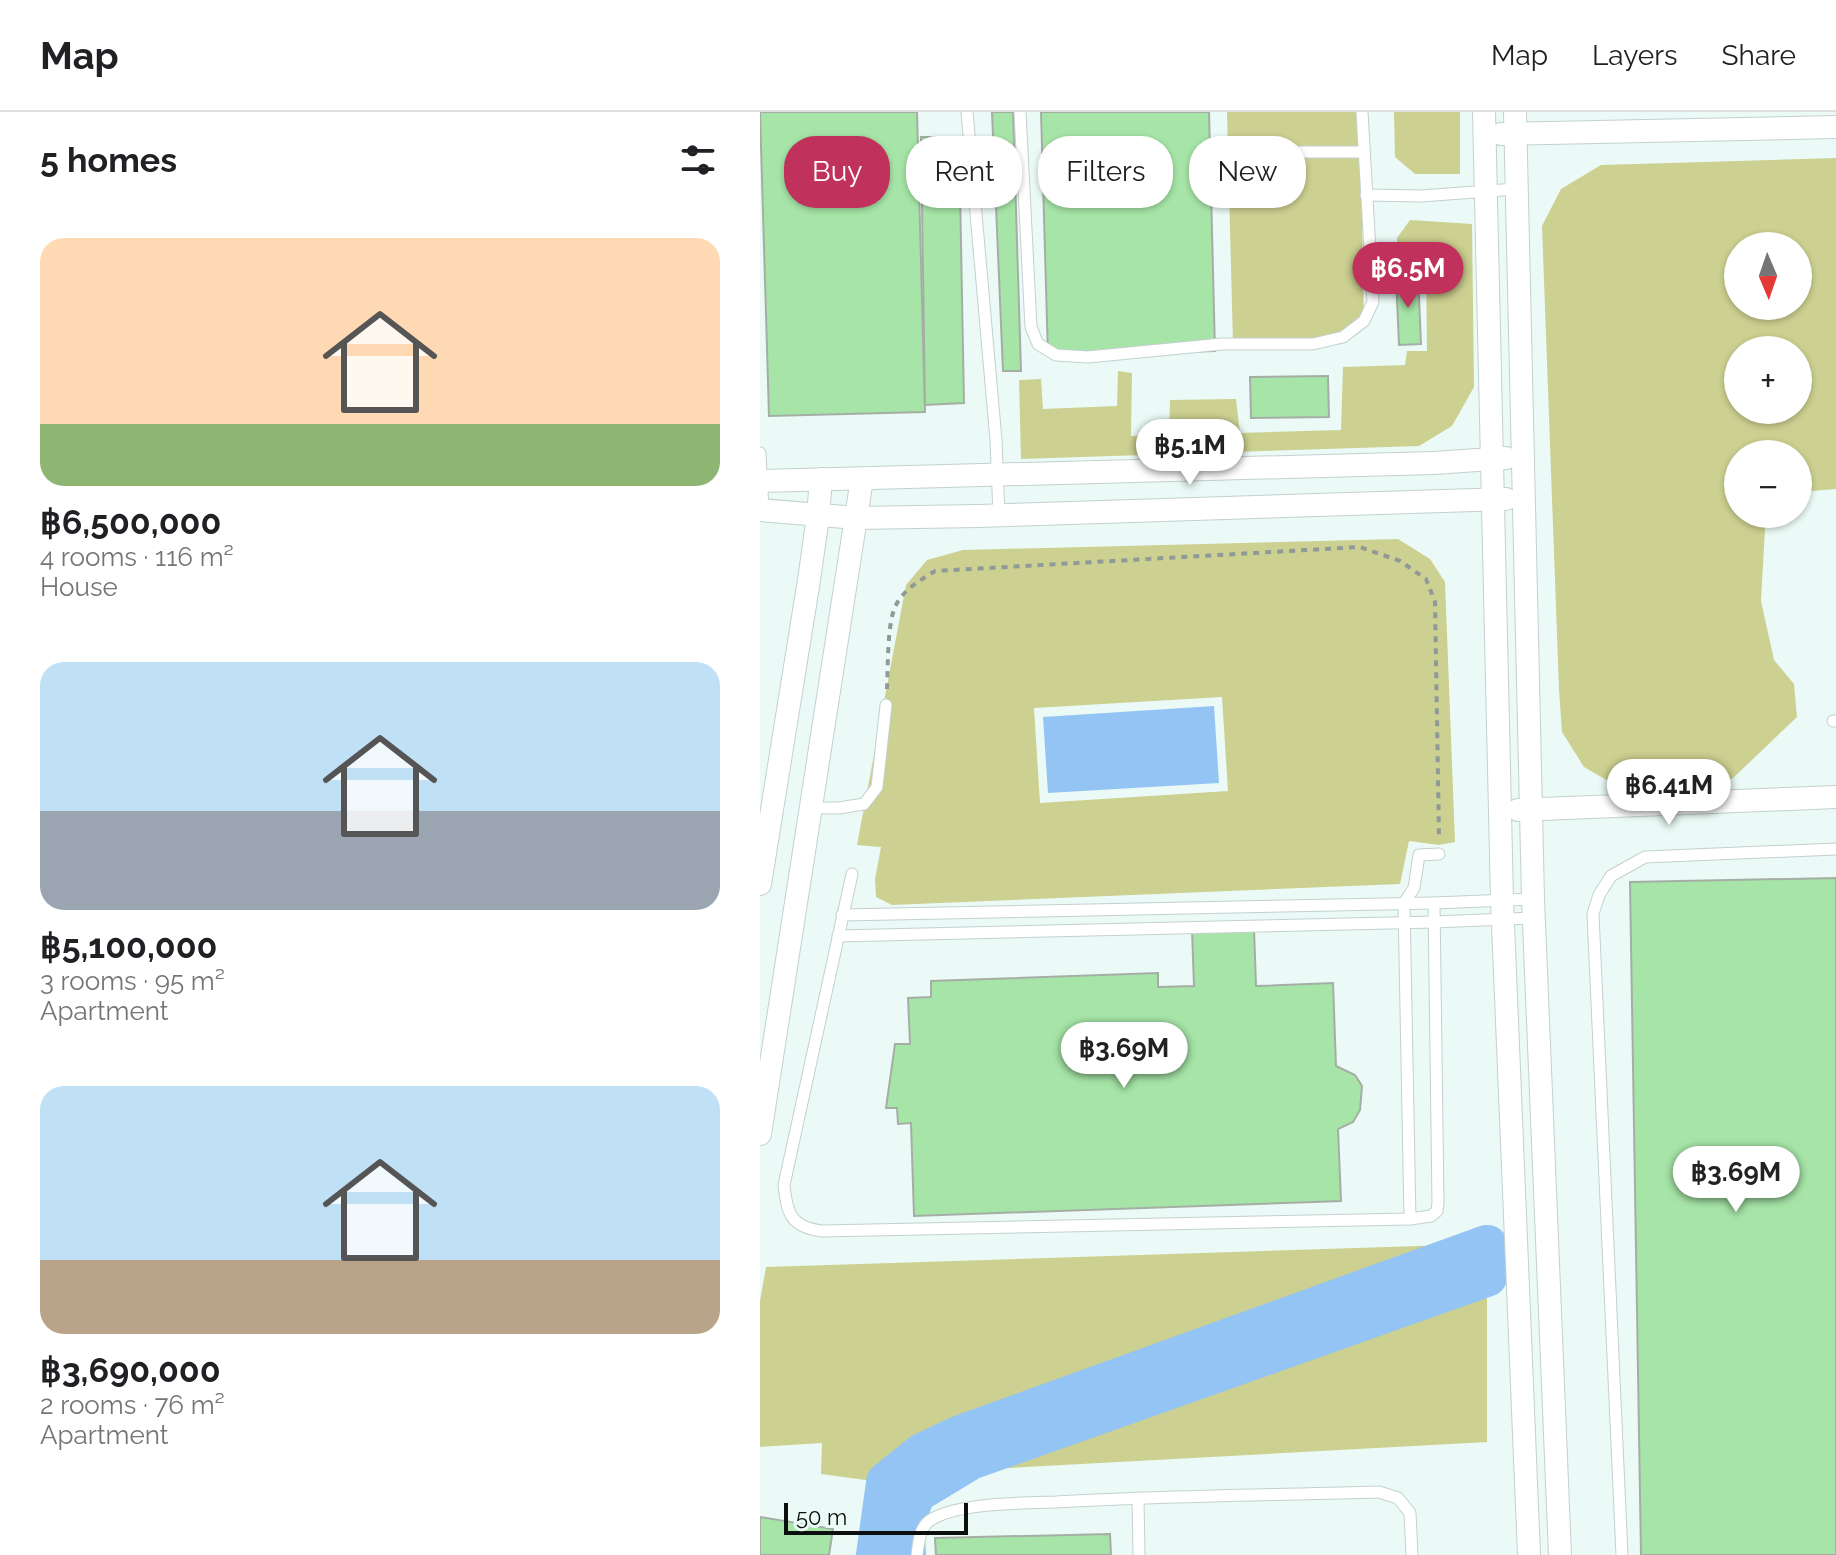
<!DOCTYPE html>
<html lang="en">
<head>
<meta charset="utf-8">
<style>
  :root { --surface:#fff; --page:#f2f2f2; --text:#202124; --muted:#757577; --line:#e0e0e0; --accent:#c0315b }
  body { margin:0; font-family:Raleway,sans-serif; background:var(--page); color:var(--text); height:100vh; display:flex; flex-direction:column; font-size:30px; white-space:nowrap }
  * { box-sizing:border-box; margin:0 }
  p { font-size:26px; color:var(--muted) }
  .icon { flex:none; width:44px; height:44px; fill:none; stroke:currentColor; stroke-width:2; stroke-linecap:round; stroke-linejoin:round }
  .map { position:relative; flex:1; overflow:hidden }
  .details { display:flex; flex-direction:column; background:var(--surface); width:760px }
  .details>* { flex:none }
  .top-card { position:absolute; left:24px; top:24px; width:760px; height:72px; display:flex; gap:16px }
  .needle { width:52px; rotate:178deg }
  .fabs { position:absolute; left:964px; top:120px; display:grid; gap:16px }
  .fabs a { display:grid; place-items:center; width:88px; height:88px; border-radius:50%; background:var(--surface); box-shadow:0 2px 6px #0004; font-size:40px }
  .scale { position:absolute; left:24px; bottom:20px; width:184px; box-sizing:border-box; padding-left:8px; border:4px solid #0b100f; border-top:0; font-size:22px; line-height:28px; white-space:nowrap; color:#0b100f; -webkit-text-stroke:6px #ebfaf6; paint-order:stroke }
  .price { position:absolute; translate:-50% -68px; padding:0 18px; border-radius:28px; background:#fff; color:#222; font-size:26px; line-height:52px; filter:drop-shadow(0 2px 4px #0008) }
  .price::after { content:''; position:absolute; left:50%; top:48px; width:24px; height:18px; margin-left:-12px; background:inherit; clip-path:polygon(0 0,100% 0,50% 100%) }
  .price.on { background:var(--accent); color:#fff }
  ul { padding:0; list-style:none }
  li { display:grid; align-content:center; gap:16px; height:424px; padding:0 40px }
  li span { display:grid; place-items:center; height:248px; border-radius:24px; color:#555 }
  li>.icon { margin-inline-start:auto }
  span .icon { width:144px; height:144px; fill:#fffc; stroke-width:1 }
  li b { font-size:34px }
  h2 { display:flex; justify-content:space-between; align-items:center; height:96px; padding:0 40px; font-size:34px }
  .pill { padding:0 28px; border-radius:32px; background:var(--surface); box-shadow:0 2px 6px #0004; font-size:28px; line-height:72px }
  .pill.on { background:var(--accent); color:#fff }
  header { display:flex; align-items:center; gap:48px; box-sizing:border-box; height:112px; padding:0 40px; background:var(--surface); border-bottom:2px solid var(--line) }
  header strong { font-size:38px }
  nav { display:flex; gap:44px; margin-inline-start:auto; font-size:28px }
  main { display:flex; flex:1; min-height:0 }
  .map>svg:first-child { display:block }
</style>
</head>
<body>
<header>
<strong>Map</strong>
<nav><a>Map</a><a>Layers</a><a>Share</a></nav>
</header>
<main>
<section class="details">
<h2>5 homes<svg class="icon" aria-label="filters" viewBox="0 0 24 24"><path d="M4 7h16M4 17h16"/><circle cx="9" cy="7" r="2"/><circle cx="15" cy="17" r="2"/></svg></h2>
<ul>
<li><span style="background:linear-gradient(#ffd9b3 75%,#8fb573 0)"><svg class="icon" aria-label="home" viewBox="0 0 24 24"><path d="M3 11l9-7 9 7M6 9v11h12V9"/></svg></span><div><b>฿6,500,000</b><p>4 rooms · 116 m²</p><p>House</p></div></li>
<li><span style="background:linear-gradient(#bfe0f5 60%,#9aa5b1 0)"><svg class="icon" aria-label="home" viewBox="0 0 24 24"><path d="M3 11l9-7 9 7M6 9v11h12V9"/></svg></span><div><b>฿5,100,000</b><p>3 rooms · 95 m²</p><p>Apartment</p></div></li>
<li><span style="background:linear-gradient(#bfe0f5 70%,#b9a48a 0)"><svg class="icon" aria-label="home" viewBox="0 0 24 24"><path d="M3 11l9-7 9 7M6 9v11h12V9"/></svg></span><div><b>฿3,690,000</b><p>2 rooms · 76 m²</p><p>Apartment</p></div></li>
</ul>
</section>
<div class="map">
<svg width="1076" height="1443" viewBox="0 0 1076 1443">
  <rect width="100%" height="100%" fill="#ebfaf6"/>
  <g fill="#ccd090" fill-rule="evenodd">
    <polygon points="467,0 600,0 604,214 589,228 473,232"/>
    <polygon points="634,0 700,0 700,62 655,62 635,45"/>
    <path d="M1076,46V377L1038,380V342H978V402H1012L1005,416L1001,489L1014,548L1034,572L1037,605L972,667L850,670L824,655L802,620L799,577L782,114L801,77L841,53ZM978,134H1038V194H978ZM978,238H1038V298H978Z"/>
    <polygon points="650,108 712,112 714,275 692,314 659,334 261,347 259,268 281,267 283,297 357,294 358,259 372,261 371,324 409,323 410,288 476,287 480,321 581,318 583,255 645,253 647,239 667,239 666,158 637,156 637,126"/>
    <path d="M638,427L670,447L685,470L695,730L679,733L649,729L640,772L132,793L116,785L115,767L121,735L97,733L146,473L167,448L203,438ZM462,585L468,679L280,691L274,596Z"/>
    <polygon points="722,1132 366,1262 211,1321 163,1343 128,1371 61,1362 62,1331 0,1335 0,1189 6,1155"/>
    <polygon points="727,1170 727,1330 230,1357 173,1376 142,1411 154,1380 202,1346"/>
  </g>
  <polygon fill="#93c4f3" points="454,594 459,671 288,681 283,605"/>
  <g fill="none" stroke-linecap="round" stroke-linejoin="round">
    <polyline stroke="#93c4f3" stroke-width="44" points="118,1443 128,1371 163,1343 201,1325 727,1135 726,1163 210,1346 154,1380 142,1411 144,1443"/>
  </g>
  <g fill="#a6e5a7" stroke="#a5aea5" stroke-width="2">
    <polygon points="0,0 157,0 165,300 9,304"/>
    <polygon points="232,0 253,0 261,259 243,259"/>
    <polygon points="281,0 449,0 455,239 288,244"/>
    <polygon points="161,25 199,25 204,291 165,293"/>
    <polygon points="636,163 658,163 661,232 639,233"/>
    <polygon points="568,264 569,305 491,306 490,265"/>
    <polygon points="1076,766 1076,1443 881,1443 870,770"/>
    <polygon points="494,817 496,874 573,871 576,954 595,963 602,974 600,998 593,1010 578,1017 581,1089 154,1104 151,1011 138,1012 137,996 126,996 135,932 150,932 148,886 171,885 171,869 398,861 398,875 434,874 432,818"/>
    <polygon points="0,1405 73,1417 69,1443 0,1443"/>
    <polygon points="350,1422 351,1443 176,1443 175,1426"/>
  </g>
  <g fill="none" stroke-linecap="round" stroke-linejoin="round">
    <defs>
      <g id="service">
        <polyline points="207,0 236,328 239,403"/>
        <polyline points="260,0 271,215 278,232 296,243 328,245 462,232 553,232 583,225 604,209 613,190 602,0"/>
        <polyline points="468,40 604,40"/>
        <polyline points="606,83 661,84 756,77"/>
        <polyline points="0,341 3,398"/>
        <polyline points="1073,609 1076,609"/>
        <polyline points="51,696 79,696 104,692 117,675 126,593"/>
        <path d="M92,762L24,1073C27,1102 31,1115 62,1119L650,1107L671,1104L677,1099L678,1091L674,791"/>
        <polyline points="82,803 674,791 773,787"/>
        <polyline points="78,824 674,810 774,806"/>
        <polyline points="650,1107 644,791 654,776 659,743 679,742"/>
        <polyline points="378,1386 379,1443"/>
        <path d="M157,1443C159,1429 159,1413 174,1406C202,1391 262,1391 295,1390C403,1384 511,1383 619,1380L638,1386L650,1401L652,1443"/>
        <polyline points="862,1443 833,802 839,783 851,764 885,745 1076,737"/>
      </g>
      <g id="minor">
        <polyline points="724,0 742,788 769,1443"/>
        <polyline points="755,0 773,787 800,1443"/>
        <polyline points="741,22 1076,15"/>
        <polyline points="0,369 674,351 746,346"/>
        <polyline points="0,398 97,406 218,404 746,387"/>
        <polyline points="758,698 1076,685"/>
        <polyline points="0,772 49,468 58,404 61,367"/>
        <polyline points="0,1022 102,367"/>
      </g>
    </defs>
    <use href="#service" stroke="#c3d1ce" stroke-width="13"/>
    <use href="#minor" stroke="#c3d1ce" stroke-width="24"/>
    <path stroke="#8f9a97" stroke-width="4" stroke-dasharray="6 6" stroke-linecap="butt" d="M127,577C128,557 127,509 136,493C144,477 161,468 175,459L600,435L640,449L666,467L675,490L679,724"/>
    <use href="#service" stroke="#fff" stroke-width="11"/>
    <use href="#minor" stroke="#fff" stroke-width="22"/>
  </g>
</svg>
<div class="fabs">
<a><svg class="needle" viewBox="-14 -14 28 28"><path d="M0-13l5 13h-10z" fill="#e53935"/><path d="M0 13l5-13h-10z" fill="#757577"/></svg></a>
<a>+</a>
<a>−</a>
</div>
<div class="scale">50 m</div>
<b class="price on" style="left:648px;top:198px">฿6.5M</b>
<b class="price" style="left:430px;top:375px">฿5.1M</b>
<b class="price" style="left:909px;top:715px">฿6.41M</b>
<b class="price" style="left:364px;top:978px">฿3.69M</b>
<b class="price" style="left:976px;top:1102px">฿3.69M</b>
<div class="top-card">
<a class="pill on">Buy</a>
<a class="pill">Rent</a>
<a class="pill">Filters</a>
<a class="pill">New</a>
</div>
</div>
</main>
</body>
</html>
